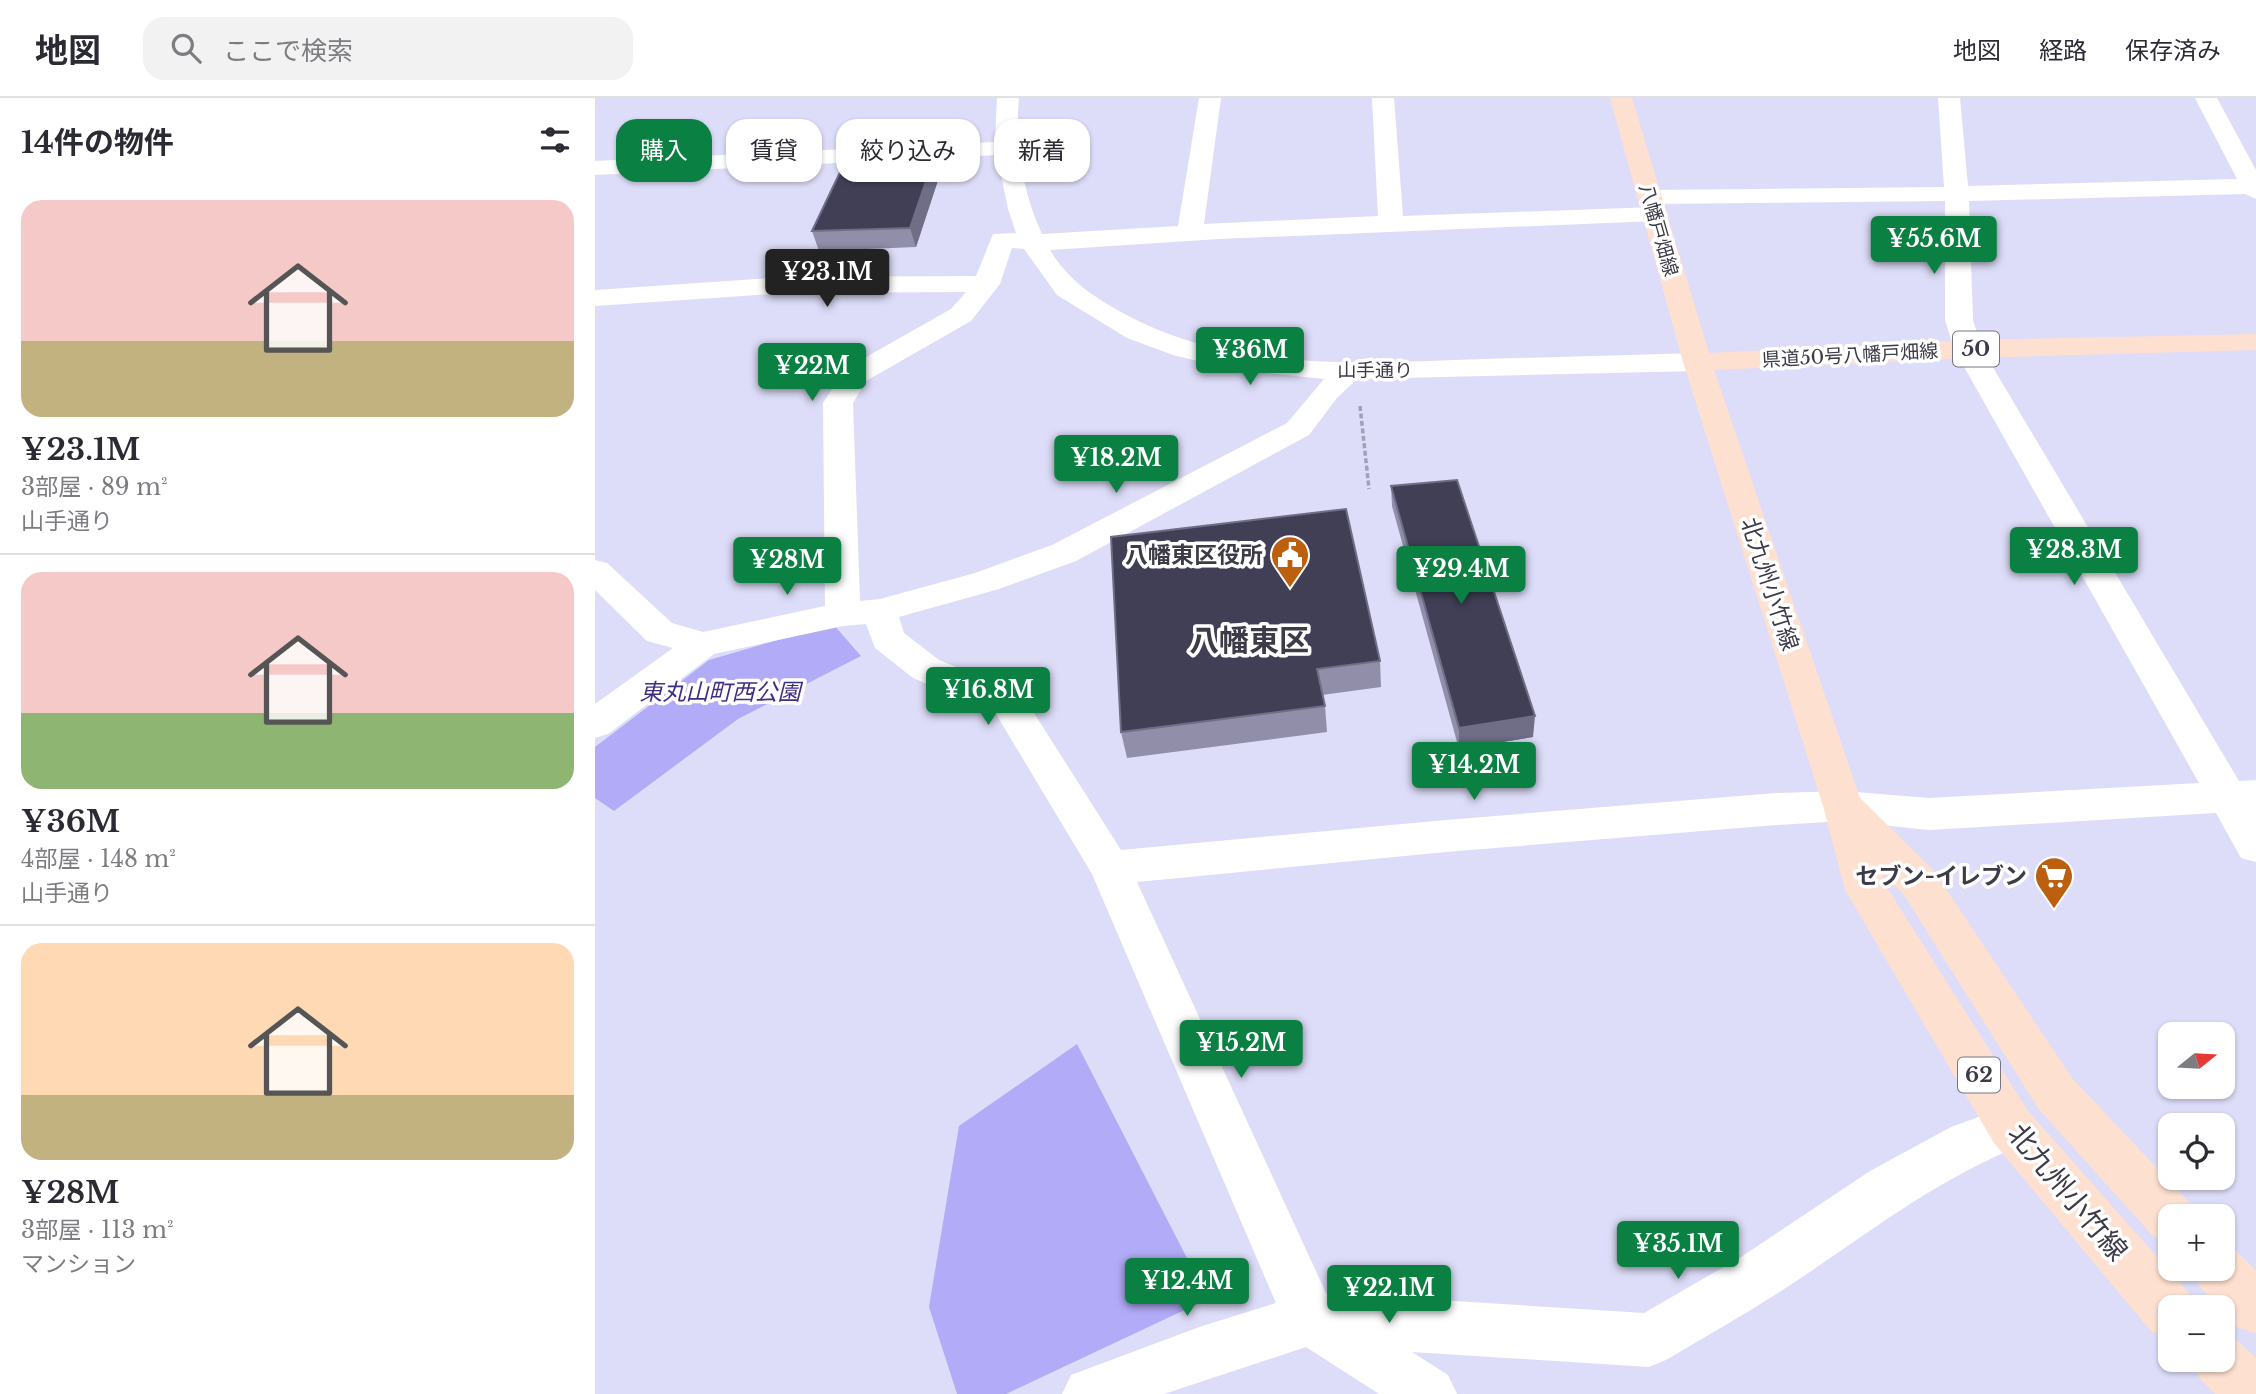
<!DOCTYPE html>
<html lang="ja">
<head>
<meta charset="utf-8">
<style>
  :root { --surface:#fff; --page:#f2f2f3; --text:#2b2b33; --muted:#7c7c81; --line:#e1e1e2; --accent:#0b8043 }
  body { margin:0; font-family:"Libre Baskerville","Noto Sans JP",serif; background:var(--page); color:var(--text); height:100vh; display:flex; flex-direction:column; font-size:26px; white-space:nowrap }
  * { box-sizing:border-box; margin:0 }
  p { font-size:23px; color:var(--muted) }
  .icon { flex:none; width:38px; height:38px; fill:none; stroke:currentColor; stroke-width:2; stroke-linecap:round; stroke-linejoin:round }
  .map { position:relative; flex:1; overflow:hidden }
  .side { display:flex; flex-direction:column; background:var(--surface); width:595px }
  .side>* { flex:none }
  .banner { position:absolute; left:21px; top:21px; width:665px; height:63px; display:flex; gap:14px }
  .needle { width:46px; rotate:72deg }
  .controls { position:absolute; left:1563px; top:924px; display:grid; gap:14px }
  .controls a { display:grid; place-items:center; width:77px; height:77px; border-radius:14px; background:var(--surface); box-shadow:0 2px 5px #0004; font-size:35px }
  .price { position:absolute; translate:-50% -60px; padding:0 16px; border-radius:7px; background:var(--accent); color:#fff; font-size:23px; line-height:46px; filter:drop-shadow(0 2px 4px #0008) }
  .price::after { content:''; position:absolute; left:50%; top:42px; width:21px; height:16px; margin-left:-10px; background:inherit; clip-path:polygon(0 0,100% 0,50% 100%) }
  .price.active { background:#222; color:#fff }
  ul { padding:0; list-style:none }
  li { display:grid; align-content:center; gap:14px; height:371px; padding:0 21px }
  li+li { border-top:2px solid var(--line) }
  li span { display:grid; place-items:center; height:217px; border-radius:21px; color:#555 }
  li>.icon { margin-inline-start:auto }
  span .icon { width:126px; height:126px; fill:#fffc; stroke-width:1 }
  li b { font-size:30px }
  h2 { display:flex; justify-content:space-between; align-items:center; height:84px; padding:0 21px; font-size:30px }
  .chip { padding:0 24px; border-radius:21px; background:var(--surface); box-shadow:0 2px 5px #0004; font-size:24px; line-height:63px }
  .chip.active { background:var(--accent); color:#fff }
  header { display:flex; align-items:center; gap:42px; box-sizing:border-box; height:98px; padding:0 35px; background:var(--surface); border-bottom:2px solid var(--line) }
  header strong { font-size:33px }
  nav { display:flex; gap:38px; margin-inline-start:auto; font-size:24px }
  .search { width:490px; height:63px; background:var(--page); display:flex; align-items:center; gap:18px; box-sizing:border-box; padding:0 24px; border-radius:21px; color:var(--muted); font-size:26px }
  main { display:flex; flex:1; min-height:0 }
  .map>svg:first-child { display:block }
</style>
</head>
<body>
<header>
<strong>地図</strong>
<div class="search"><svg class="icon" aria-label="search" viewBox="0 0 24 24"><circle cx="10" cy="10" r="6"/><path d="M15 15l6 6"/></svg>ここで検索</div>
<nav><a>地図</a><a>経路</a><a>保存済み</a></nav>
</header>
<main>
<section class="side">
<h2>14件の物件<svg class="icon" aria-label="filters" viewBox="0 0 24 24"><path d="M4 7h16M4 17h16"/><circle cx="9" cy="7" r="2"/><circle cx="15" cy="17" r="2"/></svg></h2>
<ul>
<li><span style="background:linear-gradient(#f6c9c9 65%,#c2b280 0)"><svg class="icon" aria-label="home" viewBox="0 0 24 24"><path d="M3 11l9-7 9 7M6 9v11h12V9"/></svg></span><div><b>¥23.1M</b><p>3部屋 · 89 m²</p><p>山手通り</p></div></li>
<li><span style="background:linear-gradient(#f6c9c9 65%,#8fb573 0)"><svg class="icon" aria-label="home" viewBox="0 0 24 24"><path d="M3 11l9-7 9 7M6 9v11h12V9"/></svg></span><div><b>¥36M</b><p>4部屋 · 148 m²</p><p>山手通り</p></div></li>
<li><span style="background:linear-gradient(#ffd9b3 70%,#c2b280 0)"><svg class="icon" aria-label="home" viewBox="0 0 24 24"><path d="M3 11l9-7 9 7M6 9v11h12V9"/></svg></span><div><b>¥28M</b><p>3部屋 · 113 m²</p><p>マンション</p></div></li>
</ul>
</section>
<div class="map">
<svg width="1661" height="1296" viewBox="0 0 1661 1296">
  <rect width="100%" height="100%" fill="#deddf9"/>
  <g fill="#b2abf7">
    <polygon points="238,526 266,558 143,621 19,713 0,700 0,649 114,562"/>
    <polygon points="482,946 613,1201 411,1296 362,1296 334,1209 364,1028"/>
  </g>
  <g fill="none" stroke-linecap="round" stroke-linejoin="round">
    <polyline stroke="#a1a0b6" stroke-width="3.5" stroke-dasharray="5 2.5" stroke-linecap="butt" points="765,308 774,391"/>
    <path fill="#fff" fill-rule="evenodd" d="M402,0H424C419,45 428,95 447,136L583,128L604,0H626L609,126L783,118L777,0H799L808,118L1060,109L1069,111L1072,116L1069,121L1060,123L624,141L455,152C473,182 496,197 526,214C637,276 767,265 890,261C960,259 1031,257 1102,255L1112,258L1116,264L1112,270L1102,273L762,281L742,300L714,337L481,463L404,491L304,519L309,535L344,562L427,596L526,752L851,722L1181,695L1248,693L1334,700L1604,685L1359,251L1350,222V103L1054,106L1045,104L1042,99L1045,94L1054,92L1349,89L1343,0H1365L1373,88L1642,81L1600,0H1622L1661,72V101L1650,96L1374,103L1378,222L1387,251L1644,683L1661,682V764L1646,760L1621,715L1334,732L1248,723L1181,727L851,754L542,784L731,1195L1049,1215L1146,1159L1275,1073L1356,1029L1416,1007L1433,1013L1440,1029L1433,1045C1338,1081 1267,1141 1183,1195C1147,1218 1109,1239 1073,1261L1054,1269L817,1254L853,1277L862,1296H784L711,1249L569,1296H467L476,1277L607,1228L681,1205L497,776L401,616L318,580L280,550L271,526L248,528L119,556L13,636L0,640V606L78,550L52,543L0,492V462L12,465L77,525L108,534L230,508L228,305L250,271L356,211L371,194L191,195L0,208V192L191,179L381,178L398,136L421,135L413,111L402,57L0,77V63L400,44ZM417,150L429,151L462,197L532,240L578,257L636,271L729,281L692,325L457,447L380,475L285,501L265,503L258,305L271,283L376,223L405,186Z"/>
    <g fill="#fde0cf" fill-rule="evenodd">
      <polygon points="1015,0 1037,0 1114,255 1373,242 1661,236 1661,252 1373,260 1119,272 1265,700 1339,773 1477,980 1593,1103 1600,1118 1575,1118 1575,1145 1557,1137 1443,1010 1309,797 1287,774 1291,788 1433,1013 1594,1195 1600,1209 1575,1209 1575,1240 1556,1233 1399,1045 1250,792 1228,708 1088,264"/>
      <polygon points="1628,1147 1641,1153 1661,1172 1661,1236 1642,1229 1628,1213 1628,1209 1624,1209 1605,1189 1597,1171 1628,1171"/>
      <polygon points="1628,1236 1643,1243 1661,1260 1661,1296 1620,1296 1605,1281 1597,1262 1628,1262"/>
    </g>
  </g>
  <g fill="#908ea8">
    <polygon points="344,45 349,64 321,149 224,153 217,133"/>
    <polygon points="796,388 938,639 864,651 797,408"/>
    <polygon points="516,439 785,563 786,589 727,597 730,608 732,634 532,660 526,634"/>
  </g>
  <g fill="#706e87">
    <polygon points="344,45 349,64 321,149 315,130"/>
    <polygon points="940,618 938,639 864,651 864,630"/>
  </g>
  <g fill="#413f56" stroke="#706e87" stroke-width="2">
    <polygon points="344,45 315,130 217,133 257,49"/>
    <polygon points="862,382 940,618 864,630 796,388"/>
    <polygon points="751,411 785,563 722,571 730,608 526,634 516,439"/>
  </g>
  <defs>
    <symbol id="civic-pin" viewBox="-11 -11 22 30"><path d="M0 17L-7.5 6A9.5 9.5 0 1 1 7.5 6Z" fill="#bc5f0f" stroke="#fff"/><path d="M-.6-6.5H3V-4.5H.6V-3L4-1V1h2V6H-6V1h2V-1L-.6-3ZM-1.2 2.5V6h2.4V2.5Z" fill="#fff"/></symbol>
    <symbol id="supermarket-pin" viewBox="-11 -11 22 30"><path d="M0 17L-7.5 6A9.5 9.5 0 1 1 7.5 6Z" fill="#bc5f0f" stroke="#fff"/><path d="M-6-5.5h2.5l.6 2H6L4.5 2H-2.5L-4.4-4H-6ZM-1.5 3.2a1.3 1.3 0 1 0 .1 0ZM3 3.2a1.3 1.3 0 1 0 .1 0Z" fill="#fff"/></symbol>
  </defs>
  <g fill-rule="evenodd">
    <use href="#civic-pin" x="673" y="435" width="44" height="60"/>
    <use href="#supermarket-pin" x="1437" y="756" width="44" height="60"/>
  </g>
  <g text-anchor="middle" stroke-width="7" stroke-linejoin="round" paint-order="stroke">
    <g font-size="19" fill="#3c3b47" stroke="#fff">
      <text transform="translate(1064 132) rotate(74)" y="7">八幡戸畑線</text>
      <text transform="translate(1255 257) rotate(-3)" y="7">県道50号八幡戸畑線</text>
      <text x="780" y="279">山手通り</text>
    </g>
    <g fill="#fff" stroke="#76767e" stroke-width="2">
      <rect x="1358" y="233.5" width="46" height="35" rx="5"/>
      <rect x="1363" y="959.5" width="42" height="35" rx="5"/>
    </g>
    <g font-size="21" font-weight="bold" fill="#3c3b47">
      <text x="1381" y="258">50</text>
      <text x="1384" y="984">62</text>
    </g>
    <g font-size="23" font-weight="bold" fill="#3c3b47" stroke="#fff" text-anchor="end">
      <text x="668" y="465">八幡東区役所</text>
      <text x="1432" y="786">セブン-イレブン</text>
    </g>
    <g font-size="23" fill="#3c3b47" stroke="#fff">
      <text transform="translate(1175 486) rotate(72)" y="8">北九州小竹線</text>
    </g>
    <g font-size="23" font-style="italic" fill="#402d84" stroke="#fff">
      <text x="125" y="602">東丸山町西公園</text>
    </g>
    <g font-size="28" fill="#3c3b47" stroke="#fff">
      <text transform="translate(1473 1094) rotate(50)" y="10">北九州小竹線</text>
    </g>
    <g font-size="30" font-weight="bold" fill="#3c3b47" stroke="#fff">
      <text x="654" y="553">八幡東区</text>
    </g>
  </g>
</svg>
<div class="controls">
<a><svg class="needle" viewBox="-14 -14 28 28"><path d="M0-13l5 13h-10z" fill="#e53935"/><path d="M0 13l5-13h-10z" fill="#7c7c81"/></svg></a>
<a><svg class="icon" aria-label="locate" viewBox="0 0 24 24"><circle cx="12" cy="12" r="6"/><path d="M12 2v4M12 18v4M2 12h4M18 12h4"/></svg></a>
<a>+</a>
<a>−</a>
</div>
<b class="price" style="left:1339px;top:178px">¥55.6M</b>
<b class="price active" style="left:232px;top:211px">¥23.1M</b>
<b class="price" style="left:655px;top:289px">¥36M</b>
<b class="price" style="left:217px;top:305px">¥22M</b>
<b class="price" style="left:521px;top:397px">¥18.2M</b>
<b class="price" style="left:1479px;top:489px">¥28.3M</b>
<b class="price" style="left:192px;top:499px">¥28M</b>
<b class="price" style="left:866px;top:508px">¥29.4M</b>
<b class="price" style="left:393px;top:629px">¥16.8M</b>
<b class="price" style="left:879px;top:704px">¥14.2M</b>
<b class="price" style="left:646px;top:982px">¥15.2M</b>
<b class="price" style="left:1083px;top:1183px">¥35.1M</b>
<b class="price" style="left:592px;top:1220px">¥12.4M</b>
<b class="price" style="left:794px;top:1227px">¥22.1M</b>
<div class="banner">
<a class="chip active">購入</a>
<a class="chip">賃貸</a>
<a class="chip">絞り込み</a>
<a class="chip">新着</a>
</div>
</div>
</main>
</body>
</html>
